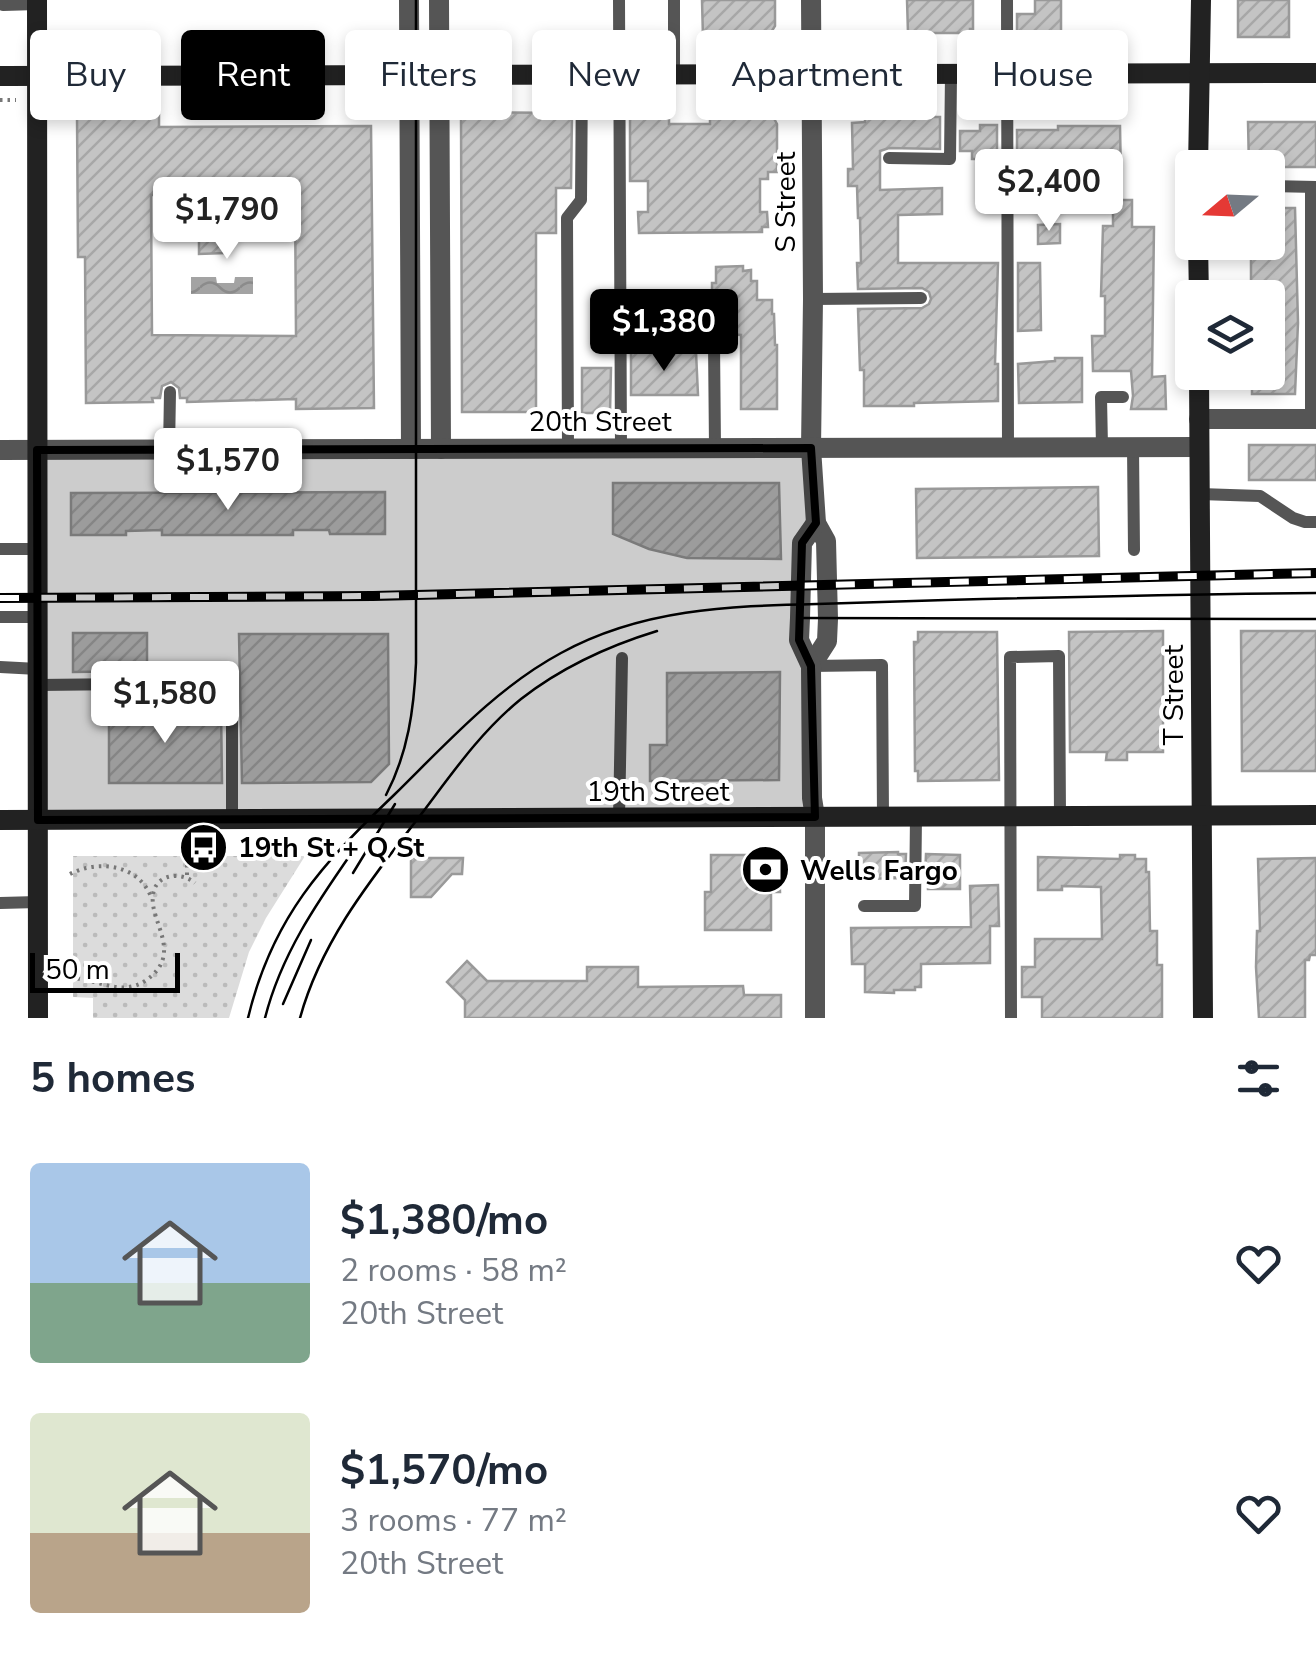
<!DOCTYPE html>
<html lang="en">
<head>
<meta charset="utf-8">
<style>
  :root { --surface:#fff; --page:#f6f6f7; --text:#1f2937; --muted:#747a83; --accent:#000 }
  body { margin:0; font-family:"Nunito Sans",sans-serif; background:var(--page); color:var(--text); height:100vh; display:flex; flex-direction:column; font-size:38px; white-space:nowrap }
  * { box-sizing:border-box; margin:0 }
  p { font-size:32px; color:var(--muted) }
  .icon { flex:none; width:55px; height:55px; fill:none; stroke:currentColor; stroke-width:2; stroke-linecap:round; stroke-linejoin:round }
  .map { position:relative; height:1018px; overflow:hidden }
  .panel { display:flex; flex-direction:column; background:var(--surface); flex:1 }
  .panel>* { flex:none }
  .guide { position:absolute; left:30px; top:30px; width:1258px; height:90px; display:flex; gap:20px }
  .needle { width:65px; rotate:251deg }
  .tools { position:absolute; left:1175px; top:150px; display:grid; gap:20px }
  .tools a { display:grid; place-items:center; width:110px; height:110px; border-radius:10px; background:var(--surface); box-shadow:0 5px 15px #0003; font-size:50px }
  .scale { position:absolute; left:30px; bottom:25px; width:150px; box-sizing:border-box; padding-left:10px; border:5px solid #000; border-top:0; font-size:28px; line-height:35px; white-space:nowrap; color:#000; -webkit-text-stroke:8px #fff; paint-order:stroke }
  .price { position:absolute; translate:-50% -85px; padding:0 22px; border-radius:10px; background:#fff; color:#222; font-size:32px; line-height:65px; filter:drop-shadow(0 2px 5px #0008) }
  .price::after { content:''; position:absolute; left:50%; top:60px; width:30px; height:22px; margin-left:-15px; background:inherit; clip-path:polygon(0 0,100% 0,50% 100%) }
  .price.selected { background:var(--accent); color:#fff }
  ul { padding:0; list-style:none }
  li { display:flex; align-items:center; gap:30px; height:250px; padding:0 30px }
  li span { display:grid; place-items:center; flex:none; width:280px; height:200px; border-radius:10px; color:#555 }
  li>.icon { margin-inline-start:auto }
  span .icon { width:120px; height:120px; fill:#fffc; stroke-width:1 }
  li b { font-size:42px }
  h2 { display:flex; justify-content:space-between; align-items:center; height:120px; padding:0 30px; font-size:42px }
  .chip { padding:0 35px; border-radius:10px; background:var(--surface); box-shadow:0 5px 15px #0003; font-size:35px; line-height:90px }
  .chip.selected { background:var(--accent); color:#fff }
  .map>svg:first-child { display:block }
</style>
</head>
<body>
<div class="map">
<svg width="1316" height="1018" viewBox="0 0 1316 1018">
  <defs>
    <pattern id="park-dots" width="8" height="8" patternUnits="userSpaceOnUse" patternTransform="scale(2.5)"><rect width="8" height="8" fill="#dcdcdc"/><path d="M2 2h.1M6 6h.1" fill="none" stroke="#bbb" stroke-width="1.8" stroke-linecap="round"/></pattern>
    <pattern id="water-waves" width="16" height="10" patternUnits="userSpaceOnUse" patternTransform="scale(2.5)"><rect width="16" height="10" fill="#a3a3a3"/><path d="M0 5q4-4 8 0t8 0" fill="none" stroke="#8b8b8b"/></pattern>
    <pattern id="building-hatch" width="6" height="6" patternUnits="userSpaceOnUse" patternTransform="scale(2.5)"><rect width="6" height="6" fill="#c4c4c4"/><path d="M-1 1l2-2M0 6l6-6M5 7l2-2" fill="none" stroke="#a7a7a7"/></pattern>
  </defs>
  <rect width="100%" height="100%" fill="#fff"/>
  <polygon fill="url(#park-dots)" points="73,856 305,856 266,918 249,952 229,1018 93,1018 93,998 73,997"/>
  <polygon fill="url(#water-waves)" points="191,277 216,277 217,283 234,283 235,277 253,277 253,294 191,294"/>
  <g fill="url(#building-hatch)" stroke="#999" stroke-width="2.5" fill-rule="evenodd">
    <polygon points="702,0 775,0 775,26 770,34 761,37 703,38"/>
    <polygon points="907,0 973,0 973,29 970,29 970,33 908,33"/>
    <polygon points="1035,0 1061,0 1061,36 1017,36 1017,14 1035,14"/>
    <rect x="1238" y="0" width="51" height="37"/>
    <polygon points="461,112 572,113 571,188 556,188 556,233 536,233 536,412 462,412"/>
    <polygon points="669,113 669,124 710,124 710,119 761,118 771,113 777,124 777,172 768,172 768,179 760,179 760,212 767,212 768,227 762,227 762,232 639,233 638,212 648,212 648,181 630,181 630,114"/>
    <path d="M77,115H159V127L371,126L374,408L296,409V399L187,402V398H180L179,388L171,382L162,386L160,398H152L153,402L86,403L85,257H78ZM295,194L296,336L152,335L151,195Z"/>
    <polygon points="865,117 940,117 940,149 889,148 880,151 880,190 942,188 942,214 898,215 898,263 998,263 995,364 998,364 998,401 914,403 914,406 864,406 864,370 860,370 858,309 922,308 929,304 931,299 929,292 922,288 858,289 857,263 861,263 860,218 858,218 857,186 848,186 848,169 853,169 852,123 865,122"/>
    <polygon points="1248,122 1316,122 1316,167 1249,167"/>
    <polygon points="980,125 997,125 997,159 972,159 972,151 960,151 960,131 980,131"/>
    <polygon points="1058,126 1120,126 1121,179 1061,178 1061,172 1023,173 1023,167 1017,167 1017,130 1058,130"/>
    <polygon points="1113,200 1132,200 1132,227 1154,227 1152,377 1165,376 1166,409 1131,409 1133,396 1131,371 1093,371 1092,336 1105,336 1105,296 1101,296 1103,226 1113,226"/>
    <polygon points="1268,208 1295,208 1298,323 1295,394 1252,394 1252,373 1268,373 1268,298 1251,298 1251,242 1268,242"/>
    <polygon points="1060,224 1060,243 1038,244 1038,225"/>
    <polygon points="199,236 225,236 225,253 199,254"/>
    <polygon points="1018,263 1040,263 1041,330 1018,331"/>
    <polygon points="743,266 743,271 751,270 751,281 757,281 757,300 772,300 772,314 774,314 775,345 777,345 777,409 741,409 741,335 712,333 712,283 716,283 716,267"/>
    <polygon points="630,299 654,299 655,320 630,320"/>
    <polygon points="631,352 696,352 698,395 631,395"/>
    <polygon points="1055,358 1082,358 1082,402 1019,403 1018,364 1055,361"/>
    <polygon points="582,368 611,368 610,413 582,413"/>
    <rect x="1249" y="445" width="67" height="35"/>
    <polygon points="613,483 779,483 781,559 687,558 649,549 613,534"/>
    <polygon points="1098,487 1099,556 917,558 916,489"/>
    <polygon points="385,492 385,534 330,534 329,530 293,530 293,535 162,535 162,530 126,531 126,535 71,535 71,493"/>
    <polygon points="1163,631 1163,752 1127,752 1127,760 1106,760 1107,752 1070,752 1069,632"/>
    <polygon points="1241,631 1316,631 1316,771 1242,771"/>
    <polygon points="918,632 997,632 999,780 918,781 918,771 915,771 914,642 918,642"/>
    <polygon points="73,633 147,633 147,671 73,672"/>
    <polygon points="239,634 388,634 389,764 371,782 242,783"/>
    <polygon points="780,672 779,780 650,781 650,745 667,745 667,673"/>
    <polygon points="109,708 221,708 222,783 109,783"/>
    <polygon points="898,852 898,854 906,854 905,878 859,879 859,853"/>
    <polygon points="926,854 960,855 960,889 928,889 928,878 925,878"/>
    <polygon points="711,855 771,855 771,865 779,864 780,892 771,892 771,930 705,930 705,892 711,892"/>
    <polygon points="1120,855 1135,855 1135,859 1146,859 1146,872 1149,872 1150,931 1157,931 1157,965 1162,965 1162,1018 1042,1018 1042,997 1022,997 1022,967 1035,967 1035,939 1102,939 1101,887 1062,886 1062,890 1038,890 1038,857 1120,859"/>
    <polygon points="411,858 463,858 462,874 452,874 431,897 411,897"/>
    <polygon points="1316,858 1316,955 1310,955 1309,960 1305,960 1305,1018 1259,1018 1256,967 1257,931 1260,931 1258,859"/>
    <polygon points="998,885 999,926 990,926 990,963 921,964 921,987 915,987 915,990 894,990 894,993 865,992 865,964 852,964 851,928 971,927 970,886"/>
    <polygon points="467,961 487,981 587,981 587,967 638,967 638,987 743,986 744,995 781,995 781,1018 465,1018 465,1000 447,982"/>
  </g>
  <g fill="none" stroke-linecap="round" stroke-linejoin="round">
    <g stroke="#777" stroke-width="4" stroke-dasharray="2.5 5" stroke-linecap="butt">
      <polyline points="366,97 391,98"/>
      <polyline points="461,97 486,97"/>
      <polyline points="0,100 16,100"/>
      <path d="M70,874C99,859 139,865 151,897"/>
      <polyline points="187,875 187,860 196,853"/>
      <path d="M70,978C96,978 120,997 145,981C185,954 149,922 153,895C155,874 181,871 195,883"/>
    </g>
    <g stroke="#555" stroke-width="12">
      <polyline points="619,0 621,449"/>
      <polyline points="1007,0 1008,448"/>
      <polyline points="3,5 37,4"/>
      <polyline points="674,75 674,0"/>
      <polyline points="889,158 950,159 951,74"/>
      <polyline points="1268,186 1316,187"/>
      <polyline points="813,299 921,298"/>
      <polyline points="714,343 715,448"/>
      <polyline points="1311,419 1311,187"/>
      <polyline points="1102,447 1101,397 1123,397"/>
      <polyline points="1133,447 1134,550"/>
      <polyline points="568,449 567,218 581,200 582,74"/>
      <polyline points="169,450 170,392"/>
      <polyline points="1200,494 1260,496 1293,518 1305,522 1316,522"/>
      <polyline points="0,549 37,549"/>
      <polyline points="0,617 38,617"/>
      <polyline points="811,666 882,665 883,817"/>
      <polyline points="0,667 38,669"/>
      <polyline points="38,685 221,683 232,709 232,820"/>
      <polyline points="619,819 622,658"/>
      <polyline points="0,903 38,902"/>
      <polyline points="864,906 915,906 916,816"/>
      <polyline points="1011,1018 1010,657 1059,656 1060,816"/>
    </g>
    <g stroke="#555" stroke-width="20">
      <polyline points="409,0 411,449"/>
      <polyline points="439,0 441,449"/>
      <polyline points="811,0 813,299 811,448 816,523 826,541 828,619 827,641 811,666"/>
      <polyline points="1199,419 1316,419"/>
      <polyline points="0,450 1199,447"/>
      <polyline points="815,1018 815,817 812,798 811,666 799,640 800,618 802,543 816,523"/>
    </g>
    <g stroke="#222" stroke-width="20">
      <polyline points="37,0 38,1018"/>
      <polyline points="0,76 1316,73"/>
      <polyline points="1198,168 1201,0"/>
      <polyline points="1198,242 1199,298"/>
      <polyline points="1199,372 1203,1018"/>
      <polyline points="0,820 1316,815"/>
    </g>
    <g stroke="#000" stroke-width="2.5">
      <polyline points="801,618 1316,619"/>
      <path d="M386,795C408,753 414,709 416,663V0"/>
      <polyline points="353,873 395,804"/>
      <polyline points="283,1004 311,940"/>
      <path d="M248,1018C272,918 322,864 394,795C446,744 496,688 561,653C641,609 728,606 817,604C860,603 903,601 946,600C1069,597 1193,594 1316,593"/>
      <path d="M265,1018C281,955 316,904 353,851"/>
      <path d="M300,1018C321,942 369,882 416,821C449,778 478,734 521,699C562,667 608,646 657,631"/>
    </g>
    <defs>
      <polyline id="rail" points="0,598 373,596 1316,573"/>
    </defs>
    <use href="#rail" stroke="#000" stroke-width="10"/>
    <use href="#rail" stroke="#fff" stroke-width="6" stroke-dasharray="19" stroke-linecap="butt"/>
  </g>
  <path fill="#000" fill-opacity="0.2" stroke="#000" stroke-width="8" stroke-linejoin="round" d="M811,448L816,523L802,543L799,640L811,666L815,817L38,820L37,450Z"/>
  <defs>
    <symbol id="bus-disc" viewBox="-11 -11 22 22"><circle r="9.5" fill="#000" stroke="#fff"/><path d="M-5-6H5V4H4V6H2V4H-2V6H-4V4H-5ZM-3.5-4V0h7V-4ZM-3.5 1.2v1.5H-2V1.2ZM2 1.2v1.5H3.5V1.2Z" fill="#fff"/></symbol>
    <symbol id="bank-disc" viewBox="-11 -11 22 22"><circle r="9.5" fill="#000" stroke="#fff"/><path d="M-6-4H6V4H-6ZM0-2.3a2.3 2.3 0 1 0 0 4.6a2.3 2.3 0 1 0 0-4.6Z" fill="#fff"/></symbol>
  </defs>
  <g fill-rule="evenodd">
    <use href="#bus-disc" x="176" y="820" width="55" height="55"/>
    <use href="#bank-disc" x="738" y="842" width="55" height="55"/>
  </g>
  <g text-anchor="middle" stroke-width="8" stroke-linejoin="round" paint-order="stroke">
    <g font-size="28" fill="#000" stroke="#fff">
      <text transform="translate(785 202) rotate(-90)" y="10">S Street</text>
      <text x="600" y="431">20th Street</text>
      <text transform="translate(1173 695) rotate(-90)" y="10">T Street</text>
      <text x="658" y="801">19th Street</text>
    </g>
    <g font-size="28" font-weight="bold" fill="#000" stroke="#fff" text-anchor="start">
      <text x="238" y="857">19th St + Q St</text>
      <text x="800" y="880">Wells Fargo</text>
    </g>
  </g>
</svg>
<div class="tools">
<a><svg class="needle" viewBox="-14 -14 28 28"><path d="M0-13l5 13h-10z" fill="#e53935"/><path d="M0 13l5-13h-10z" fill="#747a83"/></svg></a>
<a><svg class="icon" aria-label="layers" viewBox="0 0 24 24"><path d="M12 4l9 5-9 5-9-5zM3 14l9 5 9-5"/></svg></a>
</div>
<div class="scale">50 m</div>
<b class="price" style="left:1049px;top:234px">$2,400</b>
<b class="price" style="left:227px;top:262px">$1,790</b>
<b class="price selected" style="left:664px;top:374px">$1,380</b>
<b class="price" style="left:228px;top:513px">$1,570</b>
<b class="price" style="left:165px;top:746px">$1,580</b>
<div class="guide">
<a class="chip">Buy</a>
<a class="chip selected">Rent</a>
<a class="chip">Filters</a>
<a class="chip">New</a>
<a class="chip">Apartment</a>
<a class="chip">House</a>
</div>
</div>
<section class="panel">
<h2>5 homes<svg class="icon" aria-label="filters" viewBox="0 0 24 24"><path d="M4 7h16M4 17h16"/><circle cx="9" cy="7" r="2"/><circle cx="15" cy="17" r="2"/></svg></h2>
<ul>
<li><span style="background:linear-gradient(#a9c7e8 60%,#7fa58c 0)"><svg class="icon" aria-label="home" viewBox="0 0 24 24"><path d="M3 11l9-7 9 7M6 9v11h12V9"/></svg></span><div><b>$1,380/mo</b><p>2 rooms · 58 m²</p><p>20th Street</p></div><svg class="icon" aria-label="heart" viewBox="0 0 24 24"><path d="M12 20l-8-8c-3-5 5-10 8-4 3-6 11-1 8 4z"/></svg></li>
<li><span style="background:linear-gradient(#dfe7d0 60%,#b9a48a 0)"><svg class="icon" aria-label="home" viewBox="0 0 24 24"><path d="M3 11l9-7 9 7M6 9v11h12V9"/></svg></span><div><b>$1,570/mo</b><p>3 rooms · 77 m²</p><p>20th Street</p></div><svg class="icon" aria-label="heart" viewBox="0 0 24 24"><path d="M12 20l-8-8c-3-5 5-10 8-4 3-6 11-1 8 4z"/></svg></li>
</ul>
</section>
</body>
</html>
